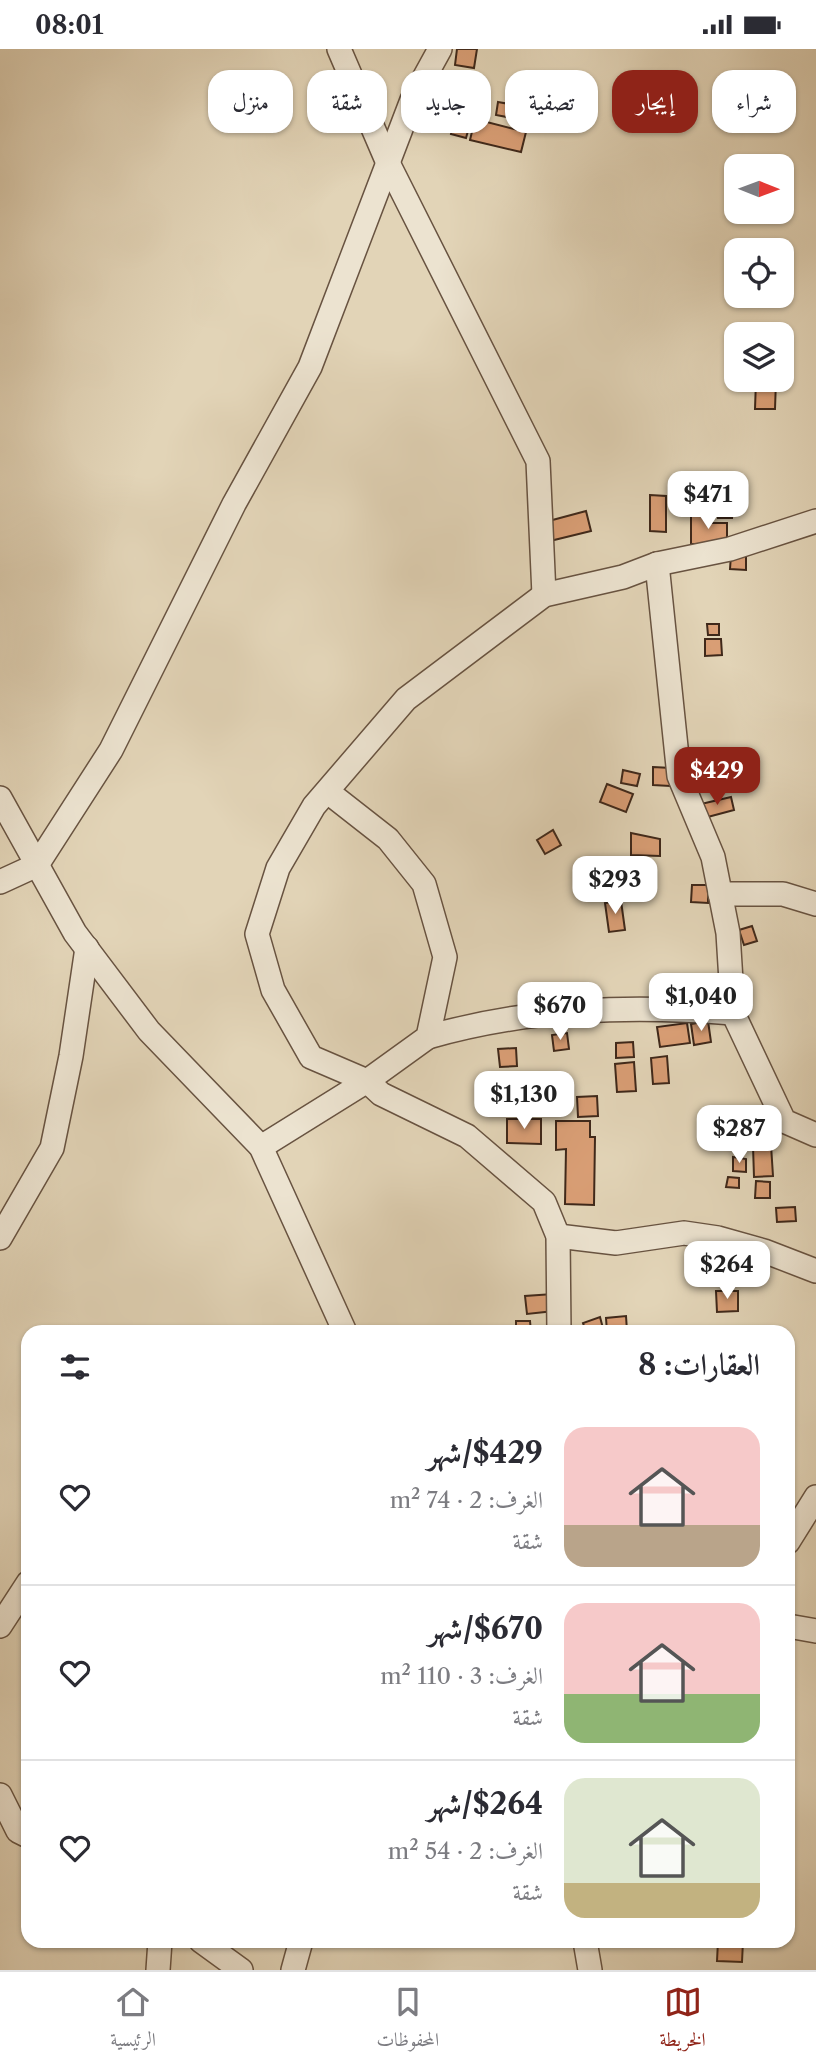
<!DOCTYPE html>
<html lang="ar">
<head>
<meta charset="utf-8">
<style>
  :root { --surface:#fff; --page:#f7f7f7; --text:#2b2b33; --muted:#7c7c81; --line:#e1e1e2; --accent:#8f2418 }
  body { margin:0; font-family:"Libre Caslon Text",Amiri,serif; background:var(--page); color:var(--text); direction:rtl; height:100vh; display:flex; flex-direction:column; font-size:26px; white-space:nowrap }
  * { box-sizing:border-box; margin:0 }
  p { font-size:23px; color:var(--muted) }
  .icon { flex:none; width:38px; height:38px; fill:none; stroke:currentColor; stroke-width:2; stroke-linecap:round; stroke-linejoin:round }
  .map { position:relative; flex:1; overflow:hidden; direction:ltr }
  .drawer { position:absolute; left:21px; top:1276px; width:774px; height:623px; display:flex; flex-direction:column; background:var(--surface); border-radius:21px; box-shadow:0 2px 5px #0004; direction:rtl }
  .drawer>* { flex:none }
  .top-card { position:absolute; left:21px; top:21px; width:775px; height:63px; direction:rtl; display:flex; gap:14px }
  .needle { width:46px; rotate:91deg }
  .fabs { position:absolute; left:724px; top:105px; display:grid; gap:14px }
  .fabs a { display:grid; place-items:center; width:70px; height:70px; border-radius:14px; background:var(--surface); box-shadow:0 2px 5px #0004; font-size:35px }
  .price { position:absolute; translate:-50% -60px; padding:0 16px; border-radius:14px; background:#fff; color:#222; font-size:23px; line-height:46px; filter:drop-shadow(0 2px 4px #0008) }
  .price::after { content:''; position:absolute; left:50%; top:42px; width:21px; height:16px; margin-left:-10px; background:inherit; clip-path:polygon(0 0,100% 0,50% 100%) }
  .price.current { background:var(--accent); color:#fff }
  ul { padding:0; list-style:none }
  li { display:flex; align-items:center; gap:21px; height:175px; padding:0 35px }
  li+li { border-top:2px solid var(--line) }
  li span { display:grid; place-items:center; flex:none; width:196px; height:140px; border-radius:21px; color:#555 }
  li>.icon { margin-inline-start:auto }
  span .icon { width:84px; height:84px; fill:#fffc; stroke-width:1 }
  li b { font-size:30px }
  h2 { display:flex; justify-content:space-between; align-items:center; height:84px; padding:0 35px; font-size:30px }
  .pill { padding:0 24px; border-radius:21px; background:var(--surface); box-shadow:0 2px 5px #0004; font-size:24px; line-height:63px }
  .pill.current { background:var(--accent); color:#fff }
  .status { display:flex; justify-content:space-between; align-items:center; height:49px; padding:0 35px; background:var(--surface); direction:ltr }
  .status svg { height:19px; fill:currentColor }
  .tab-bar { display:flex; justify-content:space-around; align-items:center; height:98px; border-top:2px solid var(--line); background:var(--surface); font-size:19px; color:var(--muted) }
  .tab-bar a { display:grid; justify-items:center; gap:4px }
  .tab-bar .current { color:var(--accent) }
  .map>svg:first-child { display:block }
</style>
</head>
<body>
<div class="status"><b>08:01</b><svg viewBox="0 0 49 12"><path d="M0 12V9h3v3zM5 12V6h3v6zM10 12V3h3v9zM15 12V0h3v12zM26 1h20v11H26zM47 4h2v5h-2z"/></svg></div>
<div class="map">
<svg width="816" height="1921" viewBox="0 0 816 1921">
  <rect width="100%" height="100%" fill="#e2d4b7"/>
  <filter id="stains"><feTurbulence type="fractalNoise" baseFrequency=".00286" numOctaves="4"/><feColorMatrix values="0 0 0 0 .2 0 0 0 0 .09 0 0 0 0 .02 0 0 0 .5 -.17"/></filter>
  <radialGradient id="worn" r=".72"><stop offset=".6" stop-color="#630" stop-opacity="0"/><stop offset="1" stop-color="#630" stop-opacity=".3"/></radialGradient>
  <g fill="#d99e75" stroke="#3f281a" stroke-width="2">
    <polygon points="457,0 477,0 474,19 455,16"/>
    <polygon points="473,39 474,53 458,54 457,40"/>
    <polygon points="498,53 515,56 512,69 496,66"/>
    <polygon points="455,67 471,71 466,89 451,85"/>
    <polygon points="475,70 526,83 521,103 470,91"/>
    <polygon points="756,331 776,331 775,360 755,360"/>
    <polygon points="650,446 666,447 666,483 650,482"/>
    <polygon points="719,450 733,451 732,469 718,469"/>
    <polygon points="586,462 591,482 550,492 545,473"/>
    <polygon points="691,466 708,466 708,474 727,474 727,495 691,495"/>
    <polygon points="731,506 746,507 746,521 730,520"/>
    <polygon points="707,575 719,575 719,586 708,586"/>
    <polygon points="705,590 721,590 722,606 705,607"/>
    <polygon points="653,718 671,719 670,737 653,736"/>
    <polygon points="623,721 640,725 637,737 621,734"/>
    <polygon points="607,735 633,745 626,763 600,753"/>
    <polygon points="731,748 734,761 704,769 701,755"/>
    <polygon points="553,781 561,796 545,805 537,791"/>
    <polygon points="631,784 660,790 660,807 631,806"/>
    <polygon points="589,808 603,809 603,827 589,827"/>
    <polygon points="692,836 708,836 708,854 691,853"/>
    <polygon points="621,852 625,881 609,883 605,854"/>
    <polygon points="752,877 757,892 744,896 739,881"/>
    <polygon points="708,972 711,993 694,996 691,975"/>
    <polygon points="687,974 690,994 660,998 657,978"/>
    <polygon points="567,984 569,1000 554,1002 552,986"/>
    <polygon points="633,993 634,1008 616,1009 616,994"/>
    <polygon points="516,999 517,1017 500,1018 498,1000"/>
    <polygon points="667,1007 669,1034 653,1035 651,1009"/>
    <polygon points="634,1013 636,1042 617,1043 615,1015"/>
    <polygon points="597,1047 598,1067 578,1068 577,1048"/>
    <polygon points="507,1070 541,1070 541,1095 507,1094"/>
    <polygon points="556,1072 590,1072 590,1088 595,1088 594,1156 565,1155 566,1100 556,1101"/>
    <polygon points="746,1074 761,1075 760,1091 745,1090"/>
    <polygon points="713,1079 728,1081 727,1097 712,1096"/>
    <polygon points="771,1096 773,1127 754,1128 753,1097"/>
    <polygon points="733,1108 746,1110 746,1123 733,1122"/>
    <polygon points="728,1128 739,1129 739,1139 726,1138"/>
    <polygon points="756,1132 770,1133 770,1149 755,1149"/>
    <polygon points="795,1158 796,1172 777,1173 776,1159"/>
    <polygon points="716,1242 738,1242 738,1262 717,1263"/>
    <polygon points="553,1245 554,1262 527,1265 525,1247"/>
    <polygon points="626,1267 627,1282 607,1283 606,1269"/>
    <polygon points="600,1268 604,1283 586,1283 583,1274"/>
    <polygon points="516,1272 530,1272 531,1283 516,1283"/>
    <polygon points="718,1892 743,1892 742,1913 717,1912"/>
  </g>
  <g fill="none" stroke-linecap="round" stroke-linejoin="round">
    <defs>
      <g id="street">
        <polyline points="339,0 388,114 538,412 544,546"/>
        <polyline points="657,515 679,727 713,808 728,884 733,964 784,1072 816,1086"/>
        <polyline points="0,749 75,884 149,982 261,1098 345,1283"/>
        <polyline points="0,833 37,816 111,701 234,455 310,318 412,51 440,0"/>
        <polyline points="720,845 783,845 816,855"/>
        <path d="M428,988C530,959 629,956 733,964"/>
        <polyline points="261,1098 367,1032 428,988 445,908 424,835 388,790 328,743"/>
        <polyline points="558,1187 616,1194 684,1184 718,1189 764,1202 816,1222"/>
        <polyline points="0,1189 52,1099 71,1007 87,899"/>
        <polyline points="559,1283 558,1187 544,1153 467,1087 381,1045 367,1032 311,1008 273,941 257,885 278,819 314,757 406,650 544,546 623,528 657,515 730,500 816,472"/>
        <polyline points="788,1493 816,1448"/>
        <polyline points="0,1577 28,1534"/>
        <polyline points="788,1577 816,1582"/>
        <polyline points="0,1746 18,1782 28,1787"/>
        <polyline points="201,1892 241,1921"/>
        <polyline points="585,1892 590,1921"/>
        <polyline points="158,1921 160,1892"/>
        <polyline points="293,1921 301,1892"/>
      </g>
    </defs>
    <use href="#street" stroke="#685341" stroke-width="26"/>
    <use href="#street" stroke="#ece3d0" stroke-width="23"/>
  </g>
  <rect width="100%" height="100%" filter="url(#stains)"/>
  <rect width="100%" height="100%" fill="url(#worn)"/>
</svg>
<div class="fabs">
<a><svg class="needle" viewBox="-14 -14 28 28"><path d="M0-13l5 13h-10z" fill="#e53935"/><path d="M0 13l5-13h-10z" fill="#7c7c81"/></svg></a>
<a><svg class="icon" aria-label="locate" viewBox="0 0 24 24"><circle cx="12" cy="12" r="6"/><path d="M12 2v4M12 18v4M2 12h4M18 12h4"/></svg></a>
<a><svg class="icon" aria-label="layers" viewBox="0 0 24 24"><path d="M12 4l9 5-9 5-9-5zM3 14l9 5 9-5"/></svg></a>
</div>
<b class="price" style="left:708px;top:482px">$471</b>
<b class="price current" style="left:717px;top:758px">$429</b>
<b class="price" style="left:615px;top:867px">$293</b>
<b class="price" style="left:701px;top:984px">$1,040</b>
<b class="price" style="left:560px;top:993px">$670</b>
<b class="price" style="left:524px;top:1082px">$1,130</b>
<b class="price" style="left:739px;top:1116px">$287</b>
<b class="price" style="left:727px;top:1252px">$264</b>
<div class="top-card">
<a class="pill">شراء</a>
<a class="pill current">إيجار</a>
<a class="pill">تصفية</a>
<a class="pill">جديد</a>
<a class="pill">شقة</a>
<a class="pill">منزل</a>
</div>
<section class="drawer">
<h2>العقارات: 8<svg class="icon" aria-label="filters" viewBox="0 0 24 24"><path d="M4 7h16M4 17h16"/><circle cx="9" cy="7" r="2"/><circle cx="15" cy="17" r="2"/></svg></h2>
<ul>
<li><span style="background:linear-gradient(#f6c9c9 70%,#b9a48a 0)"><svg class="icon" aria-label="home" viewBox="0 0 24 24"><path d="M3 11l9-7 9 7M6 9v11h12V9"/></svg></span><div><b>$429/شهر</b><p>الغرف: 2 · 74 m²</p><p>شقة</p></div><svg class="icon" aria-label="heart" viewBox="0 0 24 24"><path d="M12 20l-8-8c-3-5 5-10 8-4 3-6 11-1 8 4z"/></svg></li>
<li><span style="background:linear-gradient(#f6c9c9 65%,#8fb573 0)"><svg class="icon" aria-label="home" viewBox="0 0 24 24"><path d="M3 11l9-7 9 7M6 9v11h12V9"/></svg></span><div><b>$670/شهر</b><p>الغرف: 3 · 110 m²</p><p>شقة</p></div><svg class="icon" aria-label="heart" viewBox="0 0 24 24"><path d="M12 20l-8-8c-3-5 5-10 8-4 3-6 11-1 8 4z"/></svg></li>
<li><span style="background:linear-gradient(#dfe7d0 75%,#c2b280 0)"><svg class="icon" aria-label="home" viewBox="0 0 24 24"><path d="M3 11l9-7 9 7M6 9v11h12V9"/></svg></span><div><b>$264/شهر</b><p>الغرف: 2 · 54 m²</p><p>شقة</p></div><svg class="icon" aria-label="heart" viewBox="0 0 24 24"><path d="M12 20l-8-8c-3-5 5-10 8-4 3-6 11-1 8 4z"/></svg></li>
</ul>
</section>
</div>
<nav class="tab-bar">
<a class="current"><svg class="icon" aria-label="map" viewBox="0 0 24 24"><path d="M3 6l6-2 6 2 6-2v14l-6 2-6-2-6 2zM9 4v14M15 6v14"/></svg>الخريطة</a>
<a><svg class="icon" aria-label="saved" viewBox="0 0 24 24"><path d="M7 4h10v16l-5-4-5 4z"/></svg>المحفوظات</a>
<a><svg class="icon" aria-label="home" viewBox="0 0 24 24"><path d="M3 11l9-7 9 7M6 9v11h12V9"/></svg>الرئيسية</a>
</nav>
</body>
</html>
